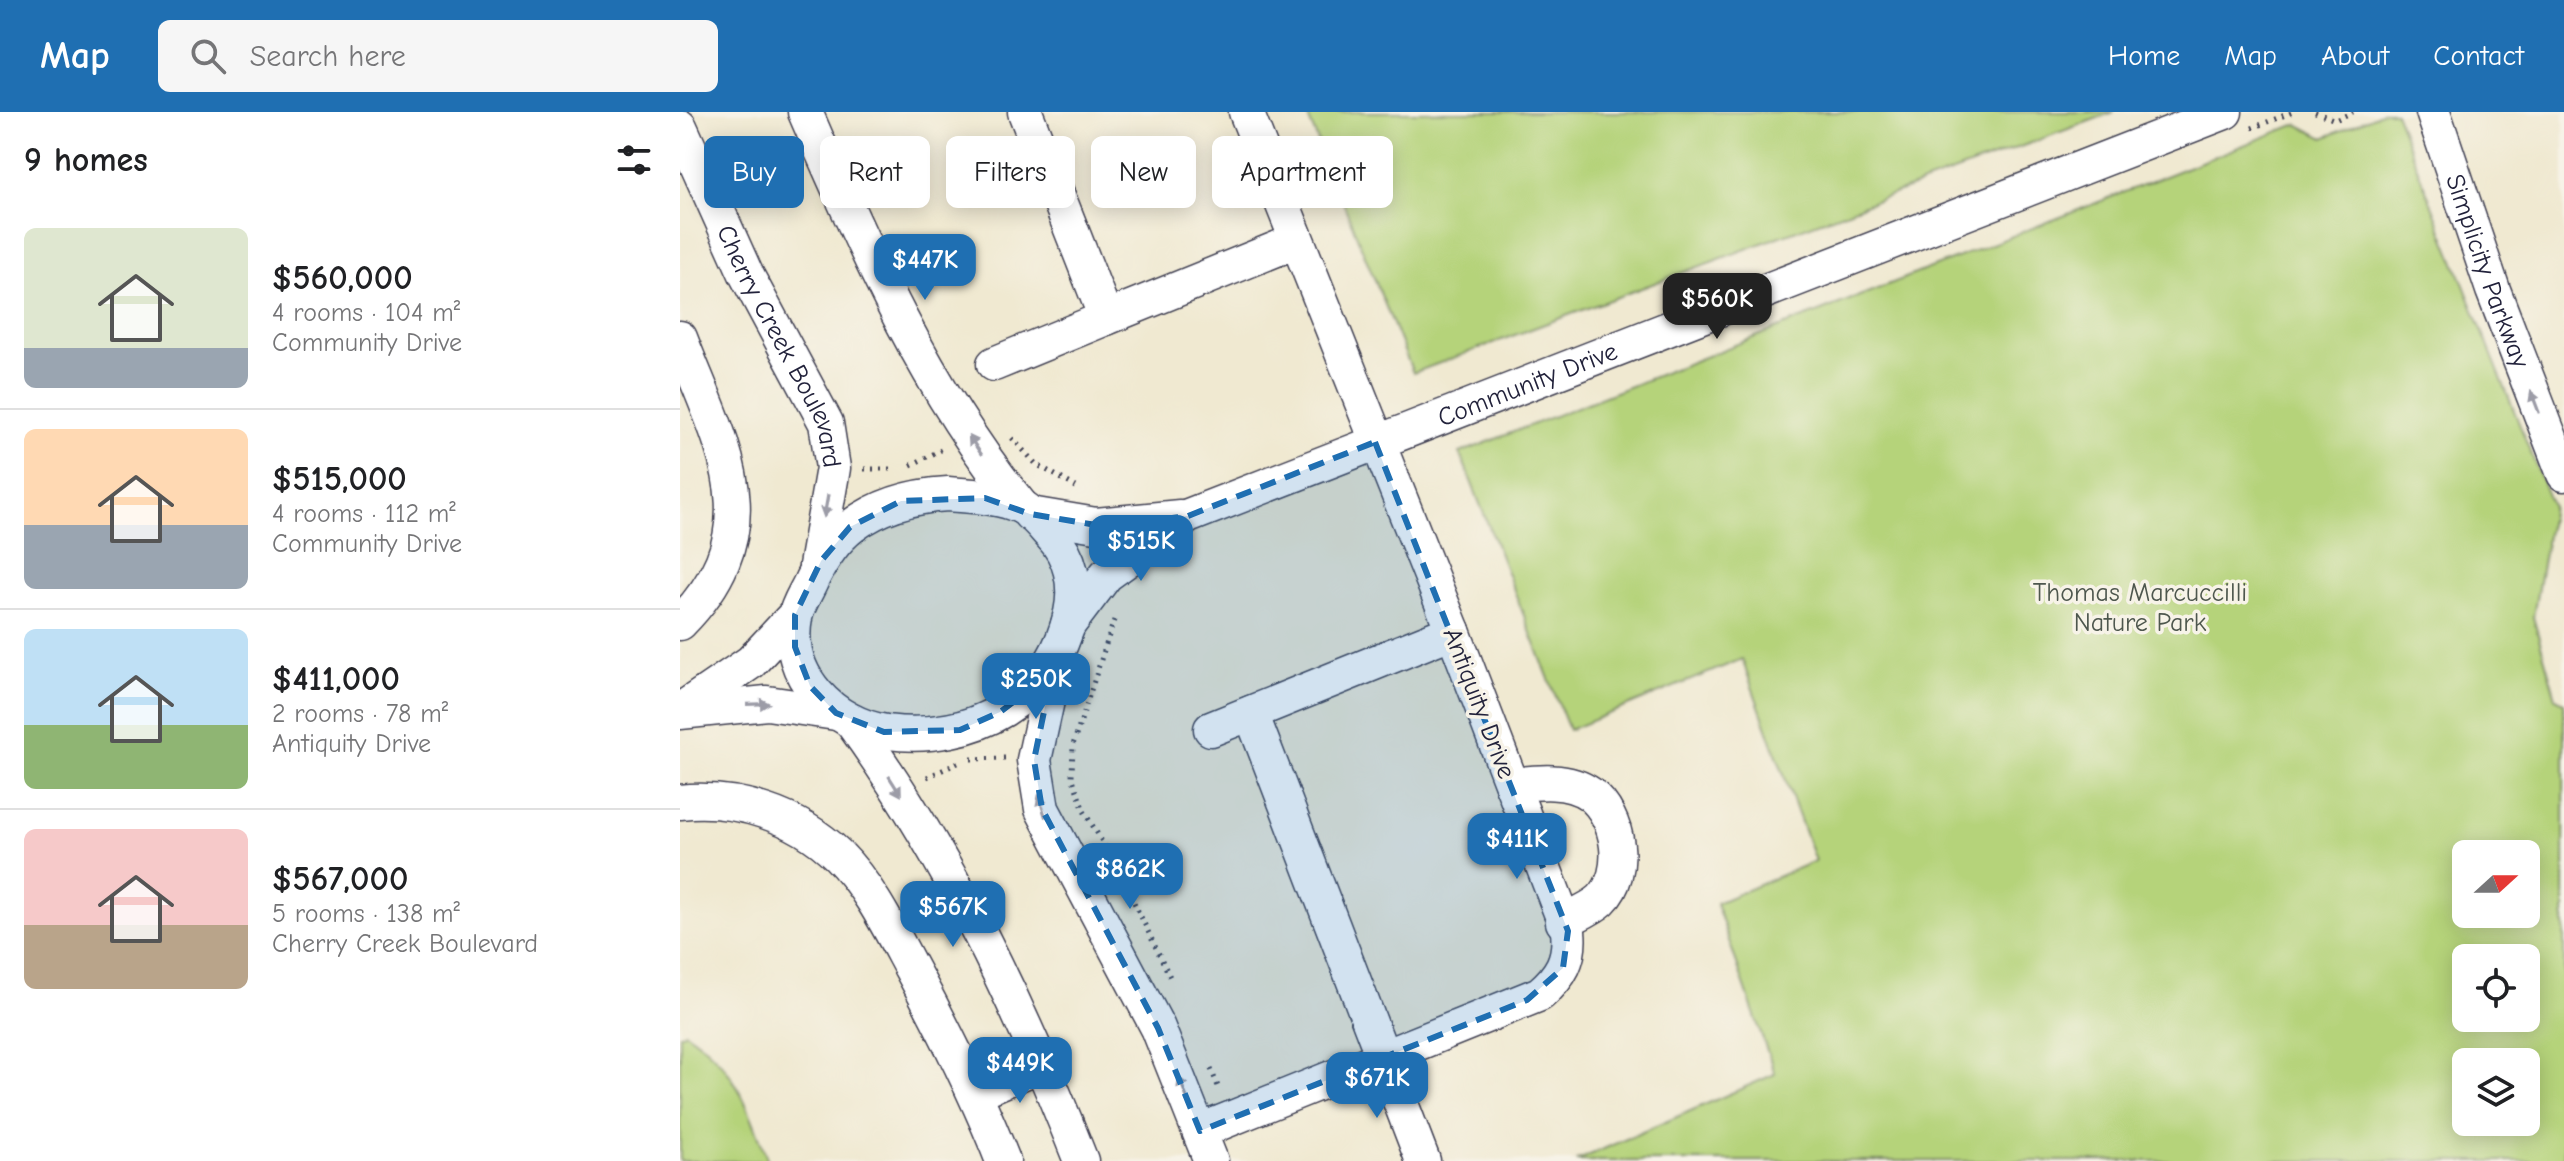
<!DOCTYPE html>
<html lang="en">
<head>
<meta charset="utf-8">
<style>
  :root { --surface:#fff; --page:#f6f6f6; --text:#202124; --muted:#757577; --line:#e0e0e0; --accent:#1f6fb2 }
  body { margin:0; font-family:"Comic Neue",sans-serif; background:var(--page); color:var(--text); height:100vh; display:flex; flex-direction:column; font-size:30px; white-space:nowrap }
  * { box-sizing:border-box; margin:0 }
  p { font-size:26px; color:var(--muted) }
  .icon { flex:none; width:44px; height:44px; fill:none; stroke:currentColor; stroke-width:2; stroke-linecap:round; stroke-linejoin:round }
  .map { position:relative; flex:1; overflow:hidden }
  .side { display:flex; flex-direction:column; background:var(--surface); width:680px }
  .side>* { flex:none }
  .banner { position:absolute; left:24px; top:24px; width:760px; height:72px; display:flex; gap:16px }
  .needle { width:52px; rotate:69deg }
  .fabs { position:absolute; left:1772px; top:728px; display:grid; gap:16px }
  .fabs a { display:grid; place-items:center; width:88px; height:88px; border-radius:12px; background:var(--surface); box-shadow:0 4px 20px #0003; font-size:40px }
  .price { position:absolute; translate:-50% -68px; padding:0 18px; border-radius:16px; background:var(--accent); color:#fff; font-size:26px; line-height:52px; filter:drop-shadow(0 2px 4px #0008) }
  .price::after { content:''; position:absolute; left:50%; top:48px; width:24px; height:18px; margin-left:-12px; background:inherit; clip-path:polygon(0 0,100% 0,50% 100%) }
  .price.active { background:#222; color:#fff }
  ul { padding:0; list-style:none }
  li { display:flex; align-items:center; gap:24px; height:200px; padding:0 24px }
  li+li { border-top:2px solid var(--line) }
  li span { display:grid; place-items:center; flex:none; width:224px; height:160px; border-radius:12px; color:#555 }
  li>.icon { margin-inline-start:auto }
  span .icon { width:96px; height:96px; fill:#fffc; stroke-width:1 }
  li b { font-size:34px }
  h2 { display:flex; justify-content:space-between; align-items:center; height:96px; padding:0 24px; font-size:34px }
  .tag { padding:0 28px; border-radius:12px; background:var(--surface); box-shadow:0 4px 20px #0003; font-size:28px; line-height:72px }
  .tag.active { background:var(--accent); color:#fff }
  header { display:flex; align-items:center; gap:48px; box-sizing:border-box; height:112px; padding:0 40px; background:var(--accent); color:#fff }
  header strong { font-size:38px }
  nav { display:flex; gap:44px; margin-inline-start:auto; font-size:28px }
  .search { width:560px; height:72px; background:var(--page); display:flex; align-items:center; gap:20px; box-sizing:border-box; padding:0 28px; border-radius:12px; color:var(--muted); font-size:30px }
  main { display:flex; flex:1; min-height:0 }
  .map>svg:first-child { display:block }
</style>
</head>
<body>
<header>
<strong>Map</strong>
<div class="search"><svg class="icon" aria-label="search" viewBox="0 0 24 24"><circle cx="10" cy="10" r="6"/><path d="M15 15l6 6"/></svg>Search here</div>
<nav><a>Home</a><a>Map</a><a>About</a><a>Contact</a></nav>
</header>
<main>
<section class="side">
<h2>9 homes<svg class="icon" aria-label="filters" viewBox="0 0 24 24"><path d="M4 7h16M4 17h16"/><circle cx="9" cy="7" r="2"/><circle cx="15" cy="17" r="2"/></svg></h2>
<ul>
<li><span style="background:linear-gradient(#dfe7d0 75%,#9aa5b1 0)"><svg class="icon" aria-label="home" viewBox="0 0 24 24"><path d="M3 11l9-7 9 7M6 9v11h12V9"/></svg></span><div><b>$560,000</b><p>4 rooms · 104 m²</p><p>Community Drive</p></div></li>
<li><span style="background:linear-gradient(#ffd9b3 60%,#9aa5b1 0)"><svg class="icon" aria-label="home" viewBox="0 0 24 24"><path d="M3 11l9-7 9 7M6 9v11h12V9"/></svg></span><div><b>$515,000</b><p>4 rooms · 112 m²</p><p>Community Drive</p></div></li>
<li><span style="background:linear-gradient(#bfe0f5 60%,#8fb573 0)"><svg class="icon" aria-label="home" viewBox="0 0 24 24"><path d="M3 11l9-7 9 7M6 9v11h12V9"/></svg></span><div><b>$411,000</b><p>2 rooms · 78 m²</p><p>Antiquity Drive</p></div></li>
<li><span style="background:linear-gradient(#f6c9c9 60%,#b9a48a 0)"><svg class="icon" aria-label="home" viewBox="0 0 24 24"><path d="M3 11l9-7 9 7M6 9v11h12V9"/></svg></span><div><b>$567,000</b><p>5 rooms · 138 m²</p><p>Cherry Creek Boulevard</p></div></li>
</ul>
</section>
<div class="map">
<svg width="1884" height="1049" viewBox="0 0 1884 1049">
  <rect width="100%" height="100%" fill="#f7f3e8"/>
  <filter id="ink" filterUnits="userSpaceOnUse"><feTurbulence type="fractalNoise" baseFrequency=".0125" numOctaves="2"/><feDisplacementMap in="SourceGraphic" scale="16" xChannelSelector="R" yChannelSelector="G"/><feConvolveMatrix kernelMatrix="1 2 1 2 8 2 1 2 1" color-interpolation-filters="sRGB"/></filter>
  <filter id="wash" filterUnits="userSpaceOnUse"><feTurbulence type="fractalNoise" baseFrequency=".006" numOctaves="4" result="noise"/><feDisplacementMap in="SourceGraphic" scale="32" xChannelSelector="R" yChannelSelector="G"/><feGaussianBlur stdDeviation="1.8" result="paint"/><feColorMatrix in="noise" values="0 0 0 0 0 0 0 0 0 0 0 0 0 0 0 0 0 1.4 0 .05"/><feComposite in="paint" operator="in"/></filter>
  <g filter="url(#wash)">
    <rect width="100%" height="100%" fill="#f0e9d1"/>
    <g fill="#b5d37a" stroke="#6c7a5a" stroke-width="2" fill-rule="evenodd">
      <polygon points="626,0 1434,0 733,261"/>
      <path d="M1703,0H1715L1872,394L1853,505L1876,586L1884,590V1049H896L1095,962L1036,791L1135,749L1062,547L889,618L780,341L1617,12L1644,26ZM1846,742V802H1786V742ZM1846,846V906H1786V846ZM1846,950V1010H1786V950Z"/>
      <path d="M5,920C57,954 67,993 88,1049H0V923Z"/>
    </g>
  </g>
  <g filter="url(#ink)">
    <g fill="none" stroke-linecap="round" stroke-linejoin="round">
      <defs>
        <g id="minor">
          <path d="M125,0C184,137 247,279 342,395"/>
          <polyline points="345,0 426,206 616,129"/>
          <path id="s1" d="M1753,0L1813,178L1884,362"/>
          <path id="s2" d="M0,15L66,162L146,311L153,356L136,454"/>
          <path d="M0,226C41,333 95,415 0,511"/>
          <polyline points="314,252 426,206"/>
          <path d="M268,382C291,384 318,384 340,394C351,399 362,413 371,423C391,444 397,473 391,501C371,589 293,631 207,620C153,613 104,563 115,506C117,493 127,479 132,467C141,449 155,427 172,414C200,393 233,384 268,382Z"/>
          <polyline points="350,402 416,413 500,405"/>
          <path id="s3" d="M388,513L426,463L508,404L1545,0"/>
          <polyline points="375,552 354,648 362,697 478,916 531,1049"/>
          <polyline points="2,597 71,550 115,503"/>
          <polyline points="0,600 87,591 156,601"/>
          <polyline points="571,601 743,1049"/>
          <path d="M171,609C268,742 341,896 401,1049"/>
          <polyline points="531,617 773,519"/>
          <path d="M832,673C857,670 888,666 910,682C940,705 948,761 921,788C911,797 895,803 883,810"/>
          <path d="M0,690C56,684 117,703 158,743C189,774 210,817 231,856C265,919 297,982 323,1049"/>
          <polyline points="295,981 362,952"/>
          <path d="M520,1019L860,882C881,864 891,847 888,819L773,519L566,0"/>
        </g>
      </defs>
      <use href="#minor" stroke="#414052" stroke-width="37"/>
      <g stroke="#414052" stroke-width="5" stroke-dasharray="2 6" stroke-linecap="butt">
        <polyline points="1635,0 1655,8 1673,0"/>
        <polyline points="1572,16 1613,0"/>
        <polyline points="332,326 356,352 396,375"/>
        <polyline points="231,353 261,338"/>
        <polyline points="184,357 214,357"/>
        <polyline points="434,508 393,633 392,664 404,699 436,753 491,867"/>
        <polyline points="291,647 325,646"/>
        <polyline points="247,665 278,651"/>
        <polyline points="531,957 539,977"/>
      </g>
      <use href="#minor" stroke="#fff" stroke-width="34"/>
    </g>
    <defs><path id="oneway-solid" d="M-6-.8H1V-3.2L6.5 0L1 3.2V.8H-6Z" transform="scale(2)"/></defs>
    <g fill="#9c9ca7">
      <use href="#oneway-solid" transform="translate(1855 290) rotate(-111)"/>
      <use href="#oneway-solid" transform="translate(295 333) rotate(-124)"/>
      <use href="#oneway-solid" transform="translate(146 394) rotate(100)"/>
      <use href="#oneway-solid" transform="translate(78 592) rotate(-2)"/>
      <use href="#oneway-solid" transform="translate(215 674) rotate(58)"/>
      <use href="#oneway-solid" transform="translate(362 694) rotate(-108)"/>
      <use href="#oneway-solid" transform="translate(503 976) rotate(-112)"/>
    </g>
  </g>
  <path fill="#1f6fb2" fill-opacity="0.2" stroke="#1f6fb2" stroke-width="6" stroke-dasharray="16 10" stroke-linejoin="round" d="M695,330L888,819L883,856L847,888L520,1019L478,916L362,697L354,648L372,561L320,600L280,618L204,620L156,601L130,574L115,535V503L141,449L170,415L221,389L305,386L350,402L416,413L451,411L508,404Z"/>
  <g text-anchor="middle" stroke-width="7" stroke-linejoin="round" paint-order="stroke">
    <g font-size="26" fill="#22223b" stroke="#f7f3e8">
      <text dy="9" stroke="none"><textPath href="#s1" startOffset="168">Simplicity Parkway</textPath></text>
      <text dy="9" stroke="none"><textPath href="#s2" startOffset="242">Cherry Creek Boulevard</textPath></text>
      <text dy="9" stroke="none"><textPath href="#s3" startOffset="528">Community Drive</textPath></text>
      <text transform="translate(800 591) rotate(69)" y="9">Antiquity Drive</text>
    </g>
    <g font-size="26" fill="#4e574e" stroke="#f7f3e8">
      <text x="1460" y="489">Thomas Marcuccilli<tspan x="1460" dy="30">Nature Park</tspan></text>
    </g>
  </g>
</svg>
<div class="fabs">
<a><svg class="needle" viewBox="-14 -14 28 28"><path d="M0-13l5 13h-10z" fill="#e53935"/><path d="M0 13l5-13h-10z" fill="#757577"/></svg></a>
<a><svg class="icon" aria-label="locate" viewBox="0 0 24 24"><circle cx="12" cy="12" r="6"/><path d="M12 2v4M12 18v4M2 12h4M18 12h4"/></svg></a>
<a><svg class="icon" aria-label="layers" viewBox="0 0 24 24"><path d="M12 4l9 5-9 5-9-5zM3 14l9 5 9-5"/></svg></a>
</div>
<b class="price" style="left:245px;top:190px">$447K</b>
<b class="price active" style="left:1037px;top:229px">$560K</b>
<b class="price" style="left:461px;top:471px">$515K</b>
<b class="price" style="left:356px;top:609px">$250K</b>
<b class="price" style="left:837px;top:769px">$411K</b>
<b class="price" style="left:450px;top:799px">$862K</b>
<b class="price" style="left:273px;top:837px">$567K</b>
<b class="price" style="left:340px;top:993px">$449K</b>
<b class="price" style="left:697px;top:1008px">$671K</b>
<div class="banner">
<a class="tag active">Buy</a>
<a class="tag">Rent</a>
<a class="tag">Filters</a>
<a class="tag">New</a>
<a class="tag">Apartment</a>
</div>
</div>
</main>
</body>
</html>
